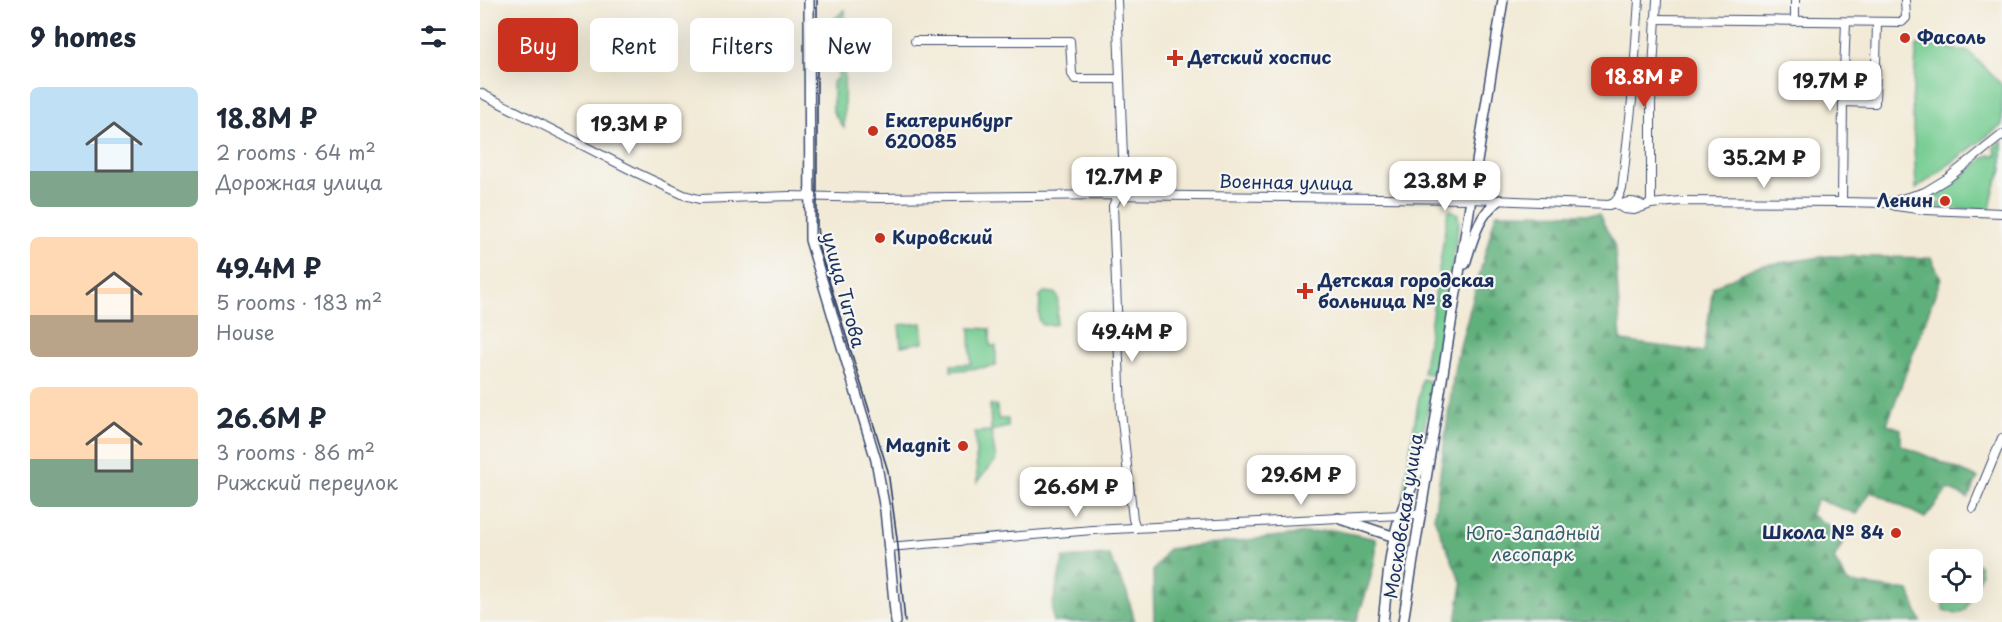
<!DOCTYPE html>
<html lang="en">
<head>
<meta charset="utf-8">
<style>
  :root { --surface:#fff; --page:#f6f6f7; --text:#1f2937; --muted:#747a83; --accent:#c8321e }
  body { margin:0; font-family:"Playpen Sans",sans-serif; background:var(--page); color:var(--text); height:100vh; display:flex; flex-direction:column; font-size:22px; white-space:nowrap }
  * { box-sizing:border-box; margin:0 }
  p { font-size:20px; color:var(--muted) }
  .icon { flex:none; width:33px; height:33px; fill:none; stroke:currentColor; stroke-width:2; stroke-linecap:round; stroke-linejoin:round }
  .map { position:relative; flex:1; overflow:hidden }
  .sheet { display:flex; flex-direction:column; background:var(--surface); width:480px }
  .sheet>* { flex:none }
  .guide { position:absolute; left:18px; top:18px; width:570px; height:54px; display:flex; gap:12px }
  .buttons { position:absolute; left:1449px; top:549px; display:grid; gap:12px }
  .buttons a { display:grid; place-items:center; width:54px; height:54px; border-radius:9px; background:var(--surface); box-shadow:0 6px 24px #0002; font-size:30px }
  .price { position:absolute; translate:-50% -51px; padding:0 14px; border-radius:12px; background:#fff; color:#222; font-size:20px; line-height:39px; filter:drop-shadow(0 2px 3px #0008) }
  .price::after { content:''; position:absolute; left:50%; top:36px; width:18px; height:14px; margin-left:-9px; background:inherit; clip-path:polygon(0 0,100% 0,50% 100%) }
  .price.active { background:var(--accent); color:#fff }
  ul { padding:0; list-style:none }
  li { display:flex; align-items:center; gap:18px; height:150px; padding:0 30px }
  li span { display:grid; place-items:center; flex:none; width:168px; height:120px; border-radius:9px; color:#555 }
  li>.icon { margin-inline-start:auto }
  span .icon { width:72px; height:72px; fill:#fffc; stroke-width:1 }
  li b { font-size:26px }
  h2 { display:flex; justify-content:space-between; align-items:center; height:72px; padding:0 30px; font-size:26px }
  .chip { padding:0 21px; border-radius:9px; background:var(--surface); box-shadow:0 6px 24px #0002; font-size:21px; line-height:54px }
  .chip.active { background:var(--accent); color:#fff }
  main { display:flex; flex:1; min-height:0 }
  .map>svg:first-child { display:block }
</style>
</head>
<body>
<main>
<section class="sheet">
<h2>9 homes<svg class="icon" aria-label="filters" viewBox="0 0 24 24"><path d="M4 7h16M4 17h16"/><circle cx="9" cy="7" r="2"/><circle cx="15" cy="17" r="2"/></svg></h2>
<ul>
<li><span style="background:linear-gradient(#bfe0f5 70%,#7fa58c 0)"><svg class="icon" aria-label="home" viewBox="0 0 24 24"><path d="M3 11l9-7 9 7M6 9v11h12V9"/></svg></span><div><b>18.8M ₽</b><p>2 rooms · 64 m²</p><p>Дорожная улица</p></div></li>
<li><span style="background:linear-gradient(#ffd9b3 65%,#b9a48a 0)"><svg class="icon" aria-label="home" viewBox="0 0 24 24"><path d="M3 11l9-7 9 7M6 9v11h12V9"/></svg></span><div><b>49.4M ₽</b><p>5 rooms · 183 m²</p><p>House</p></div></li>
<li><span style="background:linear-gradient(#ffd9b3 60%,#7fa58c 0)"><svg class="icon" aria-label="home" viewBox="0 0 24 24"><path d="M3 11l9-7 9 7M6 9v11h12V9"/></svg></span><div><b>26.6M ₽</b><p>3 rooms · 86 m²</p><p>Рижский переулок</p></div></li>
</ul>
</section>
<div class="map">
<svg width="1522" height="622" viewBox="0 0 1522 622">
  <defs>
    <pattern id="forest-firs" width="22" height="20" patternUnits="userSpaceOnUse" patternTransform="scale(1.5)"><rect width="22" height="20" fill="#60b07b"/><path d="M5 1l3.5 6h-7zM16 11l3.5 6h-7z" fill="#4e9068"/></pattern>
  </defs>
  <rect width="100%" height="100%" fill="#f6f6f2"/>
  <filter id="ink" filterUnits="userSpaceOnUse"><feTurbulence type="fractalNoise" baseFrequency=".0167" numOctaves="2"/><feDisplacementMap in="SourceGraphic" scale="12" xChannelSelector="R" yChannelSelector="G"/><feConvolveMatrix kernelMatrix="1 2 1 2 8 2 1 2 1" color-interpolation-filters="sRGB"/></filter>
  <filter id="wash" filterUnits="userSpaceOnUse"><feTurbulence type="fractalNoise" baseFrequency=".008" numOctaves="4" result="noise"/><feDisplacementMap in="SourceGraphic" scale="24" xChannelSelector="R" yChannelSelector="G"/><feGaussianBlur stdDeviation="1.35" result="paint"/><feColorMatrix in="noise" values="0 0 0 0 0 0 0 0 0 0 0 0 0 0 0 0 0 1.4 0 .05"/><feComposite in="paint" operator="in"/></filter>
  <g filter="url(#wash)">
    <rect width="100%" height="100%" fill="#f2ead6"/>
    <g fill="#75cc91" stroke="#487e78" stroke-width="1.5">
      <polygon points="365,10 364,128 353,112 353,82 358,77 358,53 354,49 353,20"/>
      <polygon points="1437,45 1458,46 1489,52 1522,85 1522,125 1436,189 1432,102"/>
      <polygon points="1522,141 1522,169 1514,189 1510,210 1452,208 1449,203 1467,203 1467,199 1449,199 1454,193 1476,181 1508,155 1517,155 1514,147"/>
      <polygon points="971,210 978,214 979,222 955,371 951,374 943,373 968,211"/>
      <polygon points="564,292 575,293 578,298 577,320 576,324 571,325 562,325 559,320 560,296"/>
      <polygon points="442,323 444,342 421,346 419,325"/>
      <polygon points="490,328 510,329 510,346 516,346 516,366 471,371 471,365 491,364"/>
      <polygon points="942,379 950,381 953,385 935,473 922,499"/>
      <polygon points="510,405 517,406 518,419 528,419 528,427 511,431 516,460 497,482 495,432 511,431"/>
      <polygon points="1493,561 1499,565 1501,574 1485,610 1476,614 1464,610 1462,600 1465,593 1492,592"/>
    </g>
    <g fill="url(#forest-firs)" stroke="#3e706c" stroke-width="1.5">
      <polygon points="1016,213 1119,214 1135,247 1141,341 1224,352 1233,287 1277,266 1349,256 1451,258 1461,278 1407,424 1421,429 1421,445 1498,478 1488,498 1468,489 1445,518 1391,491 1377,514 1337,499 1330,515 1367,536 1354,559 1368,583 1429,591 1441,622 976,622 982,584 954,518 975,365"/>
      <path d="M853,530L896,539C899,559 883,602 876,622H674L673,571L688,549Z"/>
      <polygon points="629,555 647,593 655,622 573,622 572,608 583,558"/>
    </g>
  </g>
  <g filter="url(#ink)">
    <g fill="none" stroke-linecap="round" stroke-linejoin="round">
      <defs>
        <g id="minor">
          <polyline points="637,0 644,183 642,191 638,195 633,206 641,412 653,519 656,528"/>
          <polyline points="1175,19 1422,22 1426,18 1425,0"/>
          <polyline points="1315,21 1315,0"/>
          <polyline points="435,41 590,41 592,74 595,79 640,79"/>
          <polyline points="0,93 157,173 204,195 219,199 309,196 401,198 628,195 991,199 1129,205 1134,203 1144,209 1154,210 1171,204 1200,201 1362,202 1408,203 1416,206 1445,210 1522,213"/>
          <polyline points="1363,102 1395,103 1397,23"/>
          <polyline points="1445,192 1445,210"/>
          <polyline points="1362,202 1363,97 1366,22"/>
          <polyline points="1134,203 1138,198 1142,189 1152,100 1159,0"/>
          <polyline points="1408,203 1445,192 1468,178 1522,135"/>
          <polyline points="1171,204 1171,104 1177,0"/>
          <path d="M1138,206C1146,201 1155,201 1163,206"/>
          <polyline points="1493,508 1522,438"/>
          <polyline points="408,547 613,530 941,514"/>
        </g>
        <g id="major">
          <polyline points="329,0 330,240 396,460 405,510 416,622"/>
          <path d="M985,264C992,242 999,212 1020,200"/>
          <polyline points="858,518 915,537"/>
          <path d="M903,622C907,588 909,549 920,516C927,494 939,474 946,451"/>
          <polyline points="923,622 1023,0"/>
        </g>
      </defs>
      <use href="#minor" stroke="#3b4b70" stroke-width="10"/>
      <use href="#major" stroke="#3b4b70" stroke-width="12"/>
      <use href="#minor" stroke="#fff" stroke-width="8"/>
      <use href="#major" stroke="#fff" stroke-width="9"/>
      <polyline stroke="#1b2f5e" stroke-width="1.5" points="337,0 337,225 339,248 408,471 418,546 425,622"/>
    </g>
  </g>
  <g fill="#c8321e" stroke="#f6f6f2" stroke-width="2">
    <circle cx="1425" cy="38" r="6"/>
    <path d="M692 49h6v6h6v6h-6v6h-6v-6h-6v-6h6z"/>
    <circle cx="393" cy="131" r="6"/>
    <circle cx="1465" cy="201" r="6"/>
    <circle cx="400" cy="238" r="6"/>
    <path d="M822 282h6v6h6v6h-6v6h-6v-6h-6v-6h6z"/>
    <circle cx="483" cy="446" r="6"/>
    <circle cx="1416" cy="533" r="6"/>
  </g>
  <g text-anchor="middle" stroke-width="4.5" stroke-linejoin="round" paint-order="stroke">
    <g font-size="18" font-weight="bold" fill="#1b2f5e" stroke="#f6f6f2" text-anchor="start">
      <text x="1437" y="44">Фасоль</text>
      <text x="708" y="64">Детский хоспис</text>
      <text x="405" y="127">Екатеринбург<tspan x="405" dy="21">620085</tspan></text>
      <text x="1453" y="207" text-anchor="end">Ленин</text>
      <text x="412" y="244">Кировский</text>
      <text x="838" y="287">Детская городская<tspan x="838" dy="21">больница № 8</tspan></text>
      <text x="471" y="452" text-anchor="end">Magnit</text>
      <text x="1404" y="539" text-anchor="end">Школа № 84</text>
    </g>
    <g font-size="18" fill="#1b2f5e" stroke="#f6f6f2">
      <text transform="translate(806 183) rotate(1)" y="6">Военная улица</text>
      <text transform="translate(363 290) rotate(75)" y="6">улица Титова</text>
      <text transform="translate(924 516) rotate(-81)" y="6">Московская улица</text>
    </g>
    <g font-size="18" fill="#365e6d" stroke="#f6f6f2">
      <text x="1053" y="540">Юго-Западный<tspan x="1053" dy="21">лесопарк</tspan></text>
    </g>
  </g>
</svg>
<div class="buttons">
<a><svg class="icon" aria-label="locate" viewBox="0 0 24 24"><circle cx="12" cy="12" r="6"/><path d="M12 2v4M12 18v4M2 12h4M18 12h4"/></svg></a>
</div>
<b class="price active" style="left:1164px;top:108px">18.8M ₽</b>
<b class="price" style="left:1350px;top:112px">19.7M ₽</b>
<b class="price" style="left:149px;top:155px">19.3M ₽</b>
<b class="price" style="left:1284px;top:189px">35.2M ₽</b>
<b class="price" style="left:644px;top:208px">12.7M ₽</b>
<b class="price" style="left:965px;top:212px">23.8M ₽</b>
<b class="price" style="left:652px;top:363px">49.4M ₽</b>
<b class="price" style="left:821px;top:506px">29.6M ₽</b>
<b class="price" style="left:596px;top:518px">26.6M ₽</b>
<div class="guide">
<a class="chip active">Buy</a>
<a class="chip">Rent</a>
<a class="chip">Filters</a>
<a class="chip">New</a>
</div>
</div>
</main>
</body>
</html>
